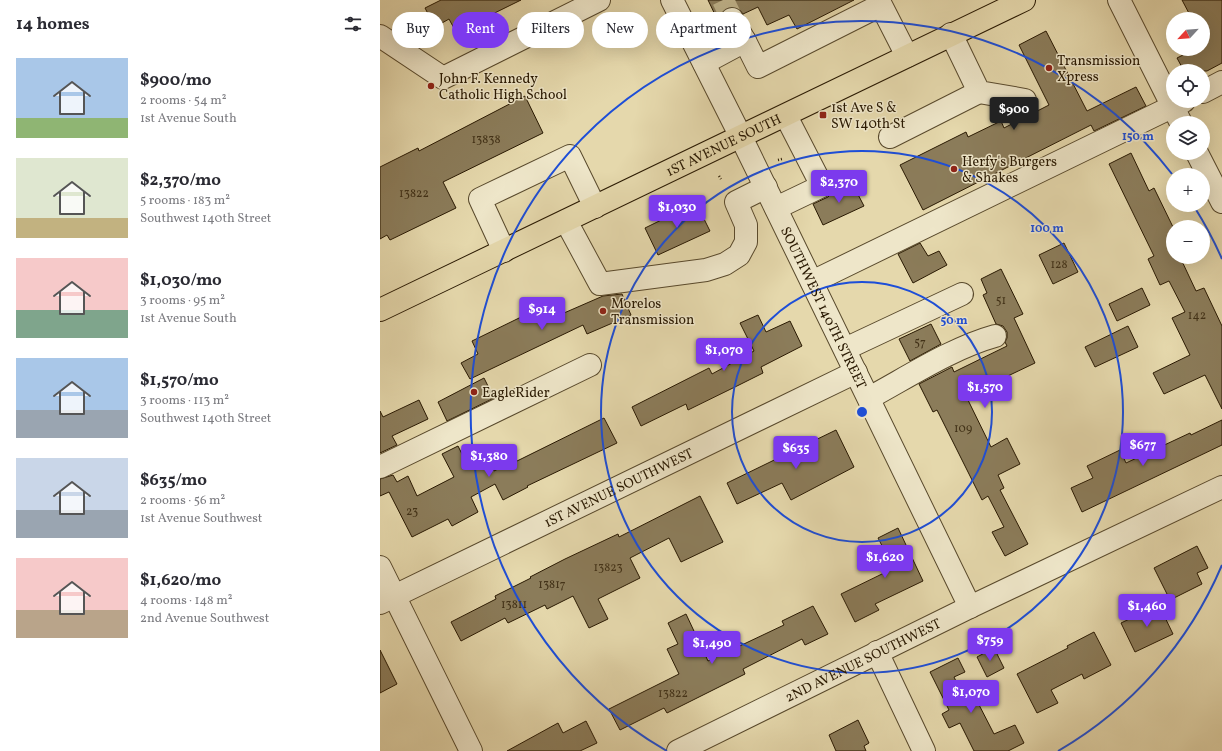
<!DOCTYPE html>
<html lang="en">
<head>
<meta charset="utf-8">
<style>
  :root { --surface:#fff; --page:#f2f2f3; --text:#2b2b33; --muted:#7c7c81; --accent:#7c3aed }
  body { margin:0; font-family:Vollkorn,serif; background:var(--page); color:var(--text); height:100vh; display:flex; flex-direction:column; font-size:15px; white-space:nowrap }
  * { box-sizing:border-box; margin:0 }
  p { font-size:13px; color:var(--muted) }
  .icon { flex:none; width:22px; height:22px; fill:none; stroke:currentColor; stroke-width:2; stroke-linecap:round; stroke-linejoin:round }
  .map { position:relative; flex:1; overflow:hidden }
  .sheet { display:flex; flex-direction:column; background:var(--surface); width:380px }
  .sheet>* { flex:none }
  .hud { position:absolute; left:12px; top:12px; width:380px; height:36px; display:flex; gap:8px }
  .needle { width:26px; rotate:244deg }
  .controls { position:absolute; left:786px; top:12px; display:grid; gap:8px }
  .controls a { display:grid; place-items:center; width:44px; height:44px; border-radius:50%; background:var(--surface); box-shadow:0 4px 16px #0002; font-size:20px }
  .price { position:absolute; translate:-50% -34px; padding:0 9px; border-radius:4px; background:var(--accent); color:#fff; font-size:13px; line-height:26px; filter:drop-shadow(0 1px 2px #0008) }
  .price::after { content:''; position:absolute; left:50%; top:24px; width:12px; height:9px; margin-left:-6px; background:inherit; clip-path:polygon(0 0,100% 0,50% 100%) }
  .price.on { background:#222; color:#fff }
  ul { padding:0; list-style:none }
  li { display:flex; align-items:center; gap:12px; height:100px; padding:0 16px }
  li span { display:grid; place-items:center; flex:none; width:112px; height:80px; border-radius:0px; color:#555 }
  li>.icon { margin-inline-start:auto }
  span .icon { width:48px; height:48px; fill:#fffc; stroke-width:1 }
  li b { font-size:17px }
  h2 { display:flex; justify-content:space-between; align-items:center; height:48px; padding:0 16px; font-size:17px }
  .pill { padding:0 14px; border-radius:18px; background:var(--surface); box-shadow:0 4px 16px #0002; font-size:14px; line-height:36px }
  .pill.on { background:var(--accent); color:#fff }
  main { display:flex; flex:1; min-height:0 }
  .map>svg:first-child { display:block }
</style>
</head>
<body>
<main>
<section class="sheet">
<h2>14 homes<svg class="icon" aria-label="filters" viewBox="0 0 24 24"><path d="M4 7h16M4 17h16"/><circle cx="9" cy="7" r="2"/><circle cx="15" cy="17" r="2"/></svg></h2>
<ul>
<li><span style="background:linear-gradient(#a9c7e8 75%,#8fb573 0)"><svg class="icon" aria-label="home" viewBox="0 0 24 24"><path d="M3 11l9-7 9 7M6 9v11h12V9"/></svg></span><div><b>$900/mo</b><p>2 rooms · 54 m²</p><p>1st Avenue South</p></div></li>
<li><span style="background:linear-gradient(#dfe7d0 75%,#c2b280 0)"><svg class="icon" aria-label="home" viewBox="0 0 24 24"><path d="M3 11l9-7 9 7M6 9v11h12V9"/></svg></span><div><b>$2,370/mo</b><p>5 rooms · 183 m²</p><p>Southwest 140th Street</p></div></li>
<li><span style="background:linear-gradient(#f6c9c9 65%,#7fa58c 0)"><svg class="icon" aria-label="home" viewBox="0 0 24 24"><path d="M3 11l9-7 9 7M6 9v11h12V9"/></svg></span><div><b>$1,030/mo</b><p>3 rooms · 95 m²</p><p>1st Avenue South</p></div></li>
<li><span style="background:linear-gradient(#a9c7e8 65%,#9aa5b1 0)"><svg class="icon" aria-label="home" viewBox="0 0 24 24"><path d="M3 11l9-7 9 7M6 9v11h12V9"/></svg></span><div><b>$1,570/mo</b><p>3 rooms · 113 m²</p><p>Southwest 140th Street</p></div></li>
<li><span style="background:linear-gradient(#c9d6e8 65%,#9aa5b1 0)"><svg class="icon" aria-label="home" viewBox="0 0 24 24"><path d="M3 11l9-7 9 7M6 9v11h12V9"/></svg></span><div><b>$635/mo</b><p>2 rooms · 56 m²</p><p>1st Avenue Southwest</p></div></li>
<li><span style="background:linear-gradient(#f6c9c9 65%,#b9a48a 0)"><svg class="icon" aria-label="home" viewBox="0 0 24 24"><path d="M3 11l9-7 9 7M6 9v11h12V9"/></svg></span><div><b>$1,620/mo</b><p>4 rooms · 148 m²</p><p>2nd Avenue Southwest</p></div></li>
</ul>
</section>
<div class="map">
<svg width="842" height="751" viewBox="0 0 842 751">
  <rect width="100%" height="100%" fill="#e5d8ac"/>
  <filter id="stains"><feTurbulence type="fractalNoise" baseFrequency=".005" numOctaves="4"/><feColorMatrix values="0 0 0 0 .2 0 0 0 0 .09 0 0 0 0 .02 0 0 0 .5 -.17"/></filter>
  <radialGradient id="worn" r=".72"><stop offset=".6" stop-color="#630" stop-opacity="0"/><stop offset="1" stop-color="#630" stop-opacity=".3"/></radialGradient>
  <g fill="#8b7c5a" stroke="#291902">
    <polygon points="61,0 141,0 76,32 69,19 55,27 45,8"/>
    <polygon points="328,0 474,0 417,29 409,15 387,25 378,7 363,14 358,8 352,7 346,8 341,13 340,19 340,25"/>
    <polygon points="802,0 842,0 842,63 827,71 804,71 797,58 815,49 823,49 823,19 812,19"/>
    <polygon points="666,31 707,111 756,87 766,106 714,131 711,125 543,210 520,165 586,132 588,137 621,121 624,128 669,105 639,45"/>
    <polygon points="145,96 163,133 63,182 76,208 10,240 7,235 0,239 0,167 38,148 39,151"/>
    <polygon points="751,153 769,191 774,188 793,227 793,257 800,257 816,291 824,288 842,326 842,409 825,375 784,394 773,373 810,355 792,318 805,312 789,281 780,285 768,259 774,256 729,164"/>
    <polygon points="471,181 484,206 443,225 433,204 448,197 452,193 454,189"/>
    <polygon points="316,203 330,231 278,255 265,228"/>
    <polygon points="540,243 548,256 559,251 567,265 533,283 518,254"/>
    <polygon points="684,243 698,272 673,284 659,255"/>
    <polygon points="621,269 643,314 634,318 655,363 586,396 611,447 627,438 640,464 618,475 624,488 620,490 648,544 625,556 612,532 624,527 608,496 602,500 557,410 553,412 539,384 572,367 574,372 627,346 625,342 627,338 627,332 623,326 616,324 603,295 607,293 601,279"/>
    <polygon points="762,288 770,305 737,321 729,304"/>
    <polygon points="242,294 251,315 207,334 203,325 90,379 81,363 98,354 92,341 178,299 184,313 223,296"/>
    <polygon points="378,315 386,332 410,321 422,346 381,367 383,373 359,385 308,410 306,404 261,426 252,407 329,368 332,374 374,351 360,323"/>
    <polygon points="551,324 561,344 530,361 519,339"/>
    <polygon points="748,326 758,347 715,367 705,347"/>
    <polygon points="104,378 114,398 67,421 58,402"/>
    <polygon points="39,400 48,419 12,436 17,445 0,453 0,411 3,417"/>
    <polygon points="224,418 237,443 147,486 148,487 123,500 115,484 91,497 98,512 72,526 68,519 32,537 9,492 0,496 0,479 13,475 17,482 28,476 37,496 74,477 62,454 78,446 84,458 102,449 114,471 134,461 135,462"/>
    <polygon points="842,420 842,445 702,512 691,488 713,478 707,466 740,450 746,463 810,433 811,435"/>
    <polygon points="456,430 474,467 411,500 402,483 357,504 347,483"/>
    <polygon points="320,496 343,542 301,562 289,538 250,558 260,578 218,599 228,619 209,628 193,596 167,609 165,605 128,623 125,618 81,641 71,622 116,599 115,596 151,578 150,577 185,559 238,534 239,537"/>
    <polygon points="518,528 543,581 495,604 499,610 475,622 461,594 504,573 502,568 511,563 498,538"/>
    <polygon points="817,546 828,568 817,573 822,584 790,600 774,568"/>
    <polygon points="779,605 793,634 755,652 741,623"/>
    <polygon points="433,606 448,634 425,645 422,639 363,669 365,674 287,713 284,708 240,730 229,709 299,674 287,649 298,644 288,623 306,614 328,661 404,625 402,621"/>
    <polygon points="714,632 731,665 704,679 702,674 671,690 678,703 657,713 637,674 688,648 687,646"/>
    <polygon points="614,648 624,668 607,677 597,657"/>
    <polygon points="0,650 17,684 0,693"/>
    <polygon points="578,658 585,672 574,677 586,702 595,697 614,734 635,725 644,743 628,751 594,751 580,723 569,728 562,714 569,710 550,672"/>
    <polygon points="478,720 489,743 484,746 486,751 456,751 449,735"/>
    <polygon points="206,721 217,743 200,751 127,751 178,723 183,733"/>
  </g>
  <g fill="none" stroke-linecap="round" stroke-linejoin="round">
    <polyline stroke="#bfb28a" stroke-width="22" stroke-dasharray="22 11" stroke-linecap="butt" points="343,0 352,19"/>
    <defs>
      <g id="minor">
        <path id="s1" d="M292,0L361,137L590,607"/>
        <polyline points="739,0 801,123"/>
        <polyline points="352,19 365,41 378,67 501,5 527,56"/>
        <polyline points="571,34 599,92 645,100"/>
        <polyline points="0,36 63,78 219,0"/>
        <polyline points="324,63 365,41"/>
        <polyline points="823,92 842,82"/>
        <polyline points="510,137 599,92"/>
        <polyline points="817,153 842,202"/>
        <polyline points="396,208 442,186 406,116"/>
        <polyline points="186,221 220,284 326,270 345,264 359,255 366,242 366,225 356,202 386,187"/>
        <polyline points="124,251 100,199 190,156 215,207"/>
        <polyline points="432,282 804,101"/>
        <polyline points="465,349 582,294"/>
        <path d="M489,398C528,377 572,348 615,336"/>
        <polyline points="0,467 210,365"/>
        <polyline points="0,567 91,751"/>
        <path id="s2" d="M0,603L476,372"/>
        <polyline points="497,652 544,751"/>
        <path id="s3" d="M298,751L590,607L842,487"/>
      </g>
      <g id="major">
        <path id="s4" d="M0,310L644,0"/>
      </g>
    </defs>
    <use href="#minor" stroke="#58492c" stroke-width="24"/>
    <use href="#major" stroke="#291902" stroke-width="24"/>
    <g stroke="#291902" stroke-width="2.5" stroke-dasharray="1 2" stroke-linecap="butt">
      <polyline points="398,160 402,159"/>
      <polyline points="339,176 341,179"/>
    </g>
    <use href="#minor" stroke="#eee6c9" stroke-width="22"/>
    <use href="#major" stroke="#e5d8ac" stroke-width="22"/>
  </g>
  <g fill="none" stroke="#1d4ed8" stroke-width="2">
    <circle cx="482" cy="412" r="130"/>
    <circle cx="482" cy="412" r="261"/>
    <path d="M842 565A391 391 0 0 1 678 751M287 751A391 391 0 1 1 792 174M815 208A391 391 0 0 1 842 259"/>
  </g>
  <g fill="#8f2418" stroke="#eee6c9" stroke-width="1.5">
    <circle cx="669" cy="68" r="4"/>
    <circle cx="51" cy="86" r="4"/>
    <rect x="439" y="111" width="8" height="8" rx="2"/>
    <circle cx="574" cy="169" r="4"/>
    <circle cx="223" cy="311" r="4"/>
    <circle cx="94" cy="392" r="4"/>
  </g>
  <g text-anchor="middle" stroke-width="3" stroke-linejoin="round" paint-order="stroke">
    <g font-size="12" fill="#423218">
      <text x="106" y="143">13838</text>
      <text x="34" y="197">13822</text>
      <text x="679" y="268">128</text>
      <text x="621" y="304">51</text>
      <text x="817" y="319">142</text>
      <text x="540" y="346">57</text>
      <text x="583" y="432">109</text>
      <text x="32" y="515">23</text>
      <text x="228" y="571">13823</text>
      <text x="172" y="588">13817</text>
      <text x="134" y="608">13811</text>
      <text x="293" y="697">13822</text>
    </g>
    <g font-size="14" fill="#291902" stroke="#eee6c9" text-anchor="start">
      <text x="677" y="65">Transmission<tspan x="677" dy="16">Xpress</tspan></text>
      <text x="59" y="83">John F. Kennedy<tspan x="59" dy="16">Catholic High School</tspan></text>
      <text x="451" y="112">1st Ave S &amp;<tspan x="451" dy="16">SW 140th St</tspan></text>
      <text x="582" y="166">Herfy's Burgers<tspan x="582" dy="16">&amp; Shakes</tspan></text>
      <text x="231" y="308">Morelos<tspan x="231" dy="16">Transmission</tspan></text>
      <text x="102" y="397">EagleRider</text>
    </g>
    <g font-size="14" fill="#291902" stroke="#eee6c9">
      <text dy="5" stroke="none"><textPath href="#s4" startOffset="381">1ST AVENUE SOUTH</textPath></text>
      <text dy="5" stroke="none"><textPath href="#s1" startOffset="343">SOUTHWEST 140TH STREET</textPath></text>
      <text dy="5" stroke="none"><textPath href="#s2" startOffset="265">1ST AVENUE SOUTHWEST</textPath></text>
      <text dy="5" stroke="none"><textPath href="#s3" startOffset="206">2ND AVENUE SOUTHWEST</textPath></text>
    </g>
  </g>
  <circle cx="482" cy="412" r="6" fill="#1d4ed8" stroke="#eee6c9" stroke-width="2"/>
  <g font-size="12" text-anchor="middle" font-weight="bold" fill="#1d4ed8" stroke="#eee6c9" stroke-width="3" stroke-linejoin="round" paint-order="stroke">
    <text x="758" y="140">150 m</text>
    <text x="667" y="232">100 m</text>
    <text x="574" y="324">50 m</text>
  </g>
  <rect width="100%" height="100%" filter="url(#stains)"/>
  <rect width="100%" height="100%" fill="url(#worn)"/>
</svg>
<div class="controls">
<a><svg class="needle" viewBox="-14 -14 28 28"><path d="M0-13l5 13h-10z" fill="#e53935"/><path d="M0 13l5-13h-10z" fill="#7c7c81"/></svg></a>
<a><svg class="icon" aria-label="locate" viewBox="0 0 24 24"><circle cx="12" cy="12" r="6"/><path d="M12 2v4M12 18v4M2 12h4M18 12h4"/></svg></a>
<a><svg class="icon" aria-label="layers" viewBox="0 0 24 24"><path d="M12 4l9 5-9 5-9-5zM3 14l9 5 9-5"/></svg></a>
<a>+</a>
<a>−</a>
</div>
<b class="price on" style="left:634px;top:131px">$900</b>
<b class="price" style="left:459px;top:204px">$2,370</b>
<b class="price" style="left:297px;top:229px">$1,030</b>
<b class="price" style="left:162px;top:331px">$914</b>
<b class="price" style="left:344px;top:372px">$1,070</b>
<b class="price" style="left:605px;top:409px">$1,570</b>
<b class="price" style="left:763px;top:467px">$677</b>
<b class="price" style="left:416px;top:470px">$635</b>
<b class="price" style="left:109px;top:478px">$1,380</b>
<b class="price" style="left:505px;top:579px">$1,620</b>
<b class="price" style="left:767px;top:628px">$1,460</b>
<b class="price" style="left:610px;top:662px">$759</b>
<b class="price" style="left:332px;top:665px">$1,490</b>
<b class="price" style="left:591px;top:714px">$1,070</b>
<div class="hud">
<a class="pill">Buy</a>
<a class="pill on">Rent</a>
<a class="pill">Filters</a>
<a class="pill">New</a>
<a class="pill">Apartment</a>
</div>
</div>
</main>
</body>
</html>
